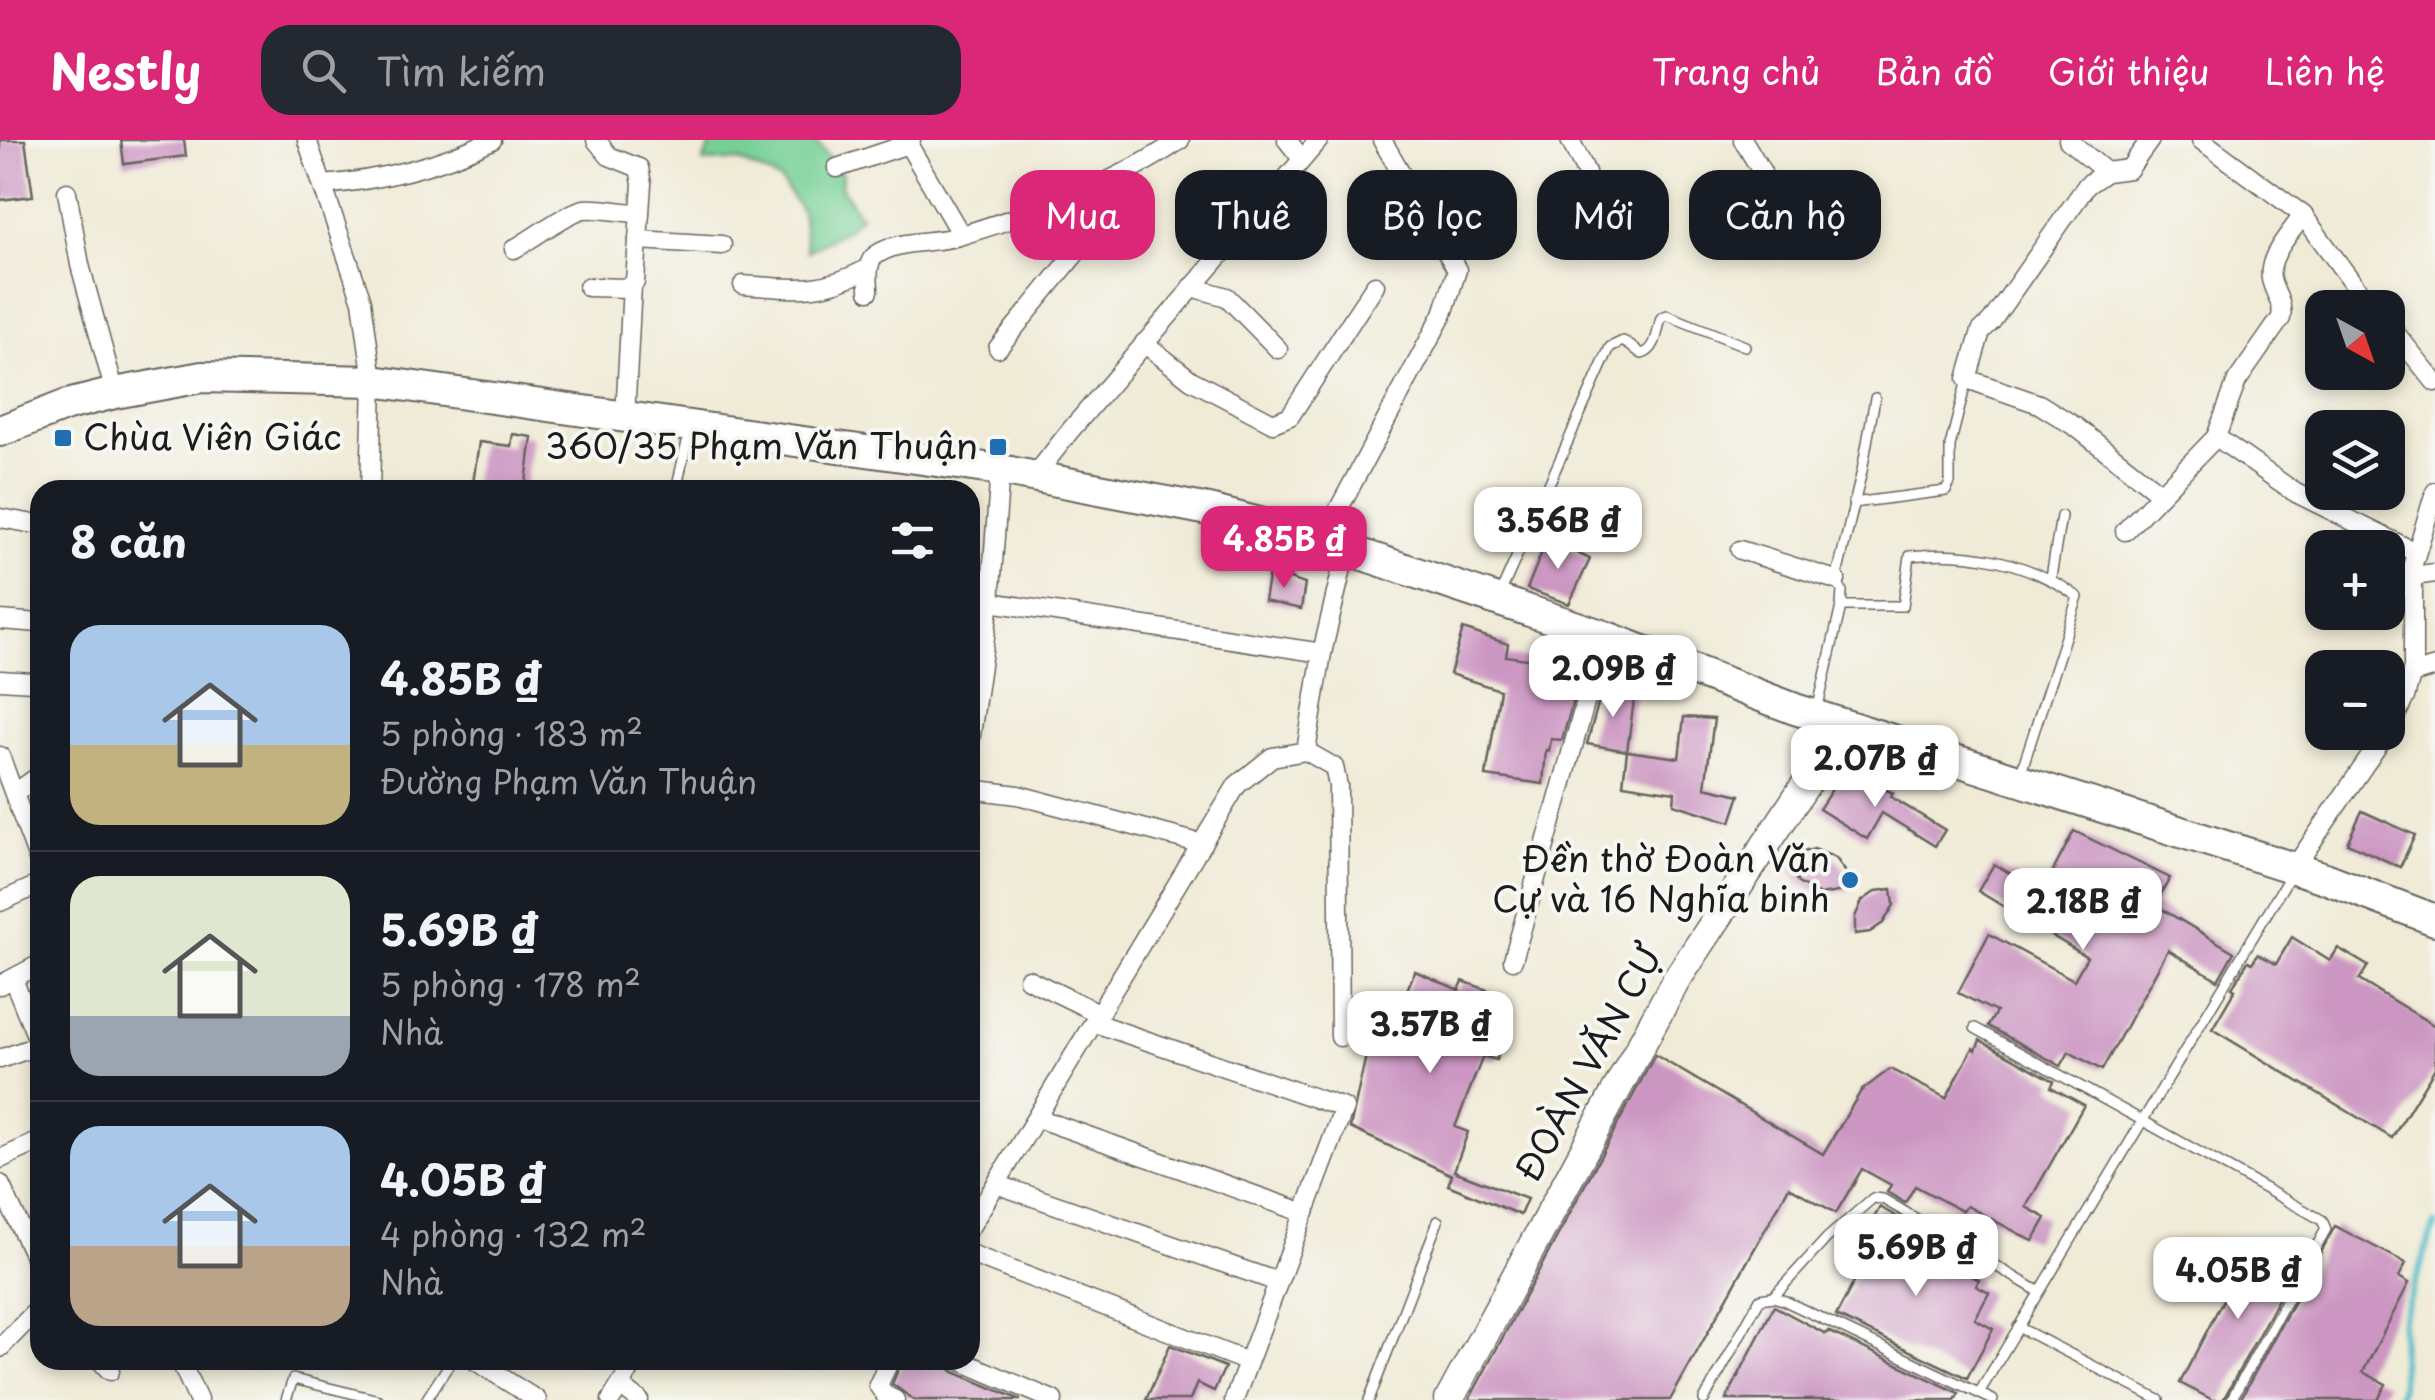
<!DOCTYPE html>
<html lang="vi">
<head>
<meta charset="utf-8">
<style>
  :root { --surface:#171b24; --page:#242831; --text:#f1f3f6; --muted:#9ea1a6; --line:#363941; --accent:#db2777 }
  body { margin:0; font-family:"Playpen Sans",sans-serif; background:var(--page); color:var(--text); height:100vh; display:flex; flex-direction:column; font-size:38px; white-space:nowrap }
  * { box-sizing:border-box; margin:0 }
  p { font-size:32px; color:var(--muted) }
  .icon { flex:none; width:55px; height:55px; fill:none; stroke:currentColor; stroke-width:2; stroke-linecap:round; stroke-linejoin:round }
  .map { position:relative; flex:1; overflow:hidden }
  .drawer { position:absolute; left:30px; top:340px; width:950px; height:890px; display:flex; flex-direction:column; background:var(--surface); border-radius:30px; box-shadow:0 5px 15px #0003 }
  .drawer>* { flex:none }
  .banner { position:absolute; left:1010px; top:30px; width:950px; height:90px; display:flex; gap:20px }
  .needle { width:65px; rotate:140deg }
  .buttons { position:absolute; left:2305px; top:150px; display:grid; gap:20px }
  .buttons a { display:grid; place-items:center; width:100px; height:100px; border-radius:20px; background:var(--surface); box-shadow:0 5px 15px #0003; font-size:50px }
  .price { position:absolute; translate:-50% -85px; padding:0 22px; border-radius:20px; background:#fff; color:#222; font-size:32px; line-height:65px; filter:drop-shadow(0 2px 5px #0008) }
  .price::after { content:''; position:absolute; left:50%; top:60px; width:30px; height:22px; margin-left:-15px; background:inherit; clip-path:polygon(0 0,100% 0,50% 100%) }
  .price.active { background:var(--accent); color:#fff }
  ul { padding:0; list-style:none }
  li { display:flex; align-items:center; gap:30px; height:250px; padding:0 40px }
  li+li { border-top:2px solid var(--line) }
  li span { display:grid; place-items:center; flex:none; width:280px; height:200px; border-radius:30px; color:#555 }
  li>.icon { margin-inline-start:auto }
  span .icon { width:120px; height:120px; fill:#fffc; stroke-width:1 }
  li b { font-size:42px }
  h2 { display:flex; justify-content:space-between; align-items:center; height:120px; padding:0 40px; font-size:42px }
  .chip { padding:0 35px; border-radius:30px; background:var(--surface); box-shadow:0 5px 15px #0003; font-size:35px; line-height:90px }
  .chip.active { background:var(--accent); color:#fff }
  header { display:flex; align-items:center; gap:60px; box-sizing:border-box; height:140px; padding:0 50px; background:var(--accent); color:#fff }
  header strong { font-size:48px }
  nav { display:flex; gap:55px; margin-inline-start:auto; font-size:35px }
  .search { width:700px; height:90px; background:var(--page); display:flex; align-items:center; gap:25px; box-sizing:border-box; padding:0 35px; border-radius:30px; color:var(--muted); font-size:38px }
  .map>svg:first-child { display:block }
</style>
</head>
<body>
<header>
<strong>Nestly</strong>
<div class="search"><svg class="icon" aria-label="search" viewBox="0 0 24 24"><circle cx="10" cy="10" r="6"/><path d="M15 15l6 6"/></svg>Tìm kiếm</div>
<nav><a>Trang chủ</a><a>Bản đồ</a><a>Giới thiệu</a><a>Liên hệ</a></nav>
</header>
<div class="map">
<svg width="2435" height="1260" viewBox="0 0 2435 1260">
  <rect width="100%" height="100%" fill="#f6f6f2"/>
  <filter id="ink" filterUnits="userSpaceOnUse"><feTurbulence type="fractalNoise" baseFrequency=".01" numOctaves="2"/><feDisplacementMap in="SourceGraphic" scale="20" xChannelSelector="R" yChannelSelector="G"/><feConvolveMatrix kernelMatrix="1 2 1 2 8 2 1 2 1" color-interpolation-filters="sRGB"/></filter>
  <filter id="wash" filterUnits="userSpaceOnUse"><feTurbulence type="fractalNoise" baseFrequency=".0048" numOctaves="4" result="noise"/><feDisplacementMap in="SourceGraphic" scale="40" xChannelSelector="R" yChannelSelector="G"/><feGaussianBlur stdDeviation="2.25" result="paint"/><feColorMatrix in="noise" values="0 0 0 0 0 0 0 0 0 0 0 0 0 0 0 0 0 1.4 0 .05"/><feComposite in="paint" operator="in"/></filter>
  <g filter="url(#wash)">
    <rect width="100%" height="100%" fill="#f0ebd7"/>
    <polygon fill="#76d096" stroke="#497659" stroke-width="2.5" points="713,0 815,0 842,34 841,47 860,76 849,88 807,111 802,71 780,40 739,21 703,22"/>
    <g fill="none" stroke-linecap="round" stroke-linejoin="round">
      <polyline stroke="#51bdcb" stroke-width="6" points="2396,1260 2401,1247 2402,1181 2435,1084"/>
    </g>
    <g id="blocks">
      <g fill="#cc96c2">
        <polygon points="0,0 25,0 33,56 0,60"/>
        <polygon points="121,0 184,0 186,16 124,24"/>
        <polygon points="513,294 532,297 525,350 472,350 479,302 511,306"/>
        <polygon points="1547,399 1590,419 1569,464 1527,449"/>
        <polygon points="1269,432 1305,444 1301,469 1264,461"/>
        <polygon points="1463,489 1508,504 1506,516 1575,526 1573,538 1579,540 1562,600 1551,599 1549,611 1546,610 1543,644 1486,636 1500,550 1450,534"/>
        <polygon points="1603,546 1635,553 1627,611 1587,604"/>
        <polygon points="1684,577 1714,579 1705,647 1740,655 1731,682 1674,664 1675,652 1623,644 1627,611 1679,618"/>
        <polygon points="1859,637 1893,653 1891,657 1945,690 1935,706 1882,673 1867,699 1819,669 1834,646"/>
        <polygon points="2362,671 2415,695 2400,727 2347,703"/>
        <polygon points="2074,691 2170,738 2155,765 2234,812 2218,840 2168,810 2102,930 2069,912 2061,926 1988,886 1996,872 1958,853 1989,794 2074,840 2087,817 1978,751 1994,724 2042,752"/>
        <polygon points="1814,709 1836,718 1845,731 1850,750 1820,755 1798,743 1790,728 1789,716"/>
        <polygon points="1892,749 1894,765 1883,783 1870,792 1855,794 1855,777 1862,761 1876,751"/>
        <polygon points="2292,797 2330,821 2338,808 2368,826 2359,840 2435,886 2435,928 2392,998 2212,889 2235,850 2232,848 2248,821 2252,823 2258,814 2276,824"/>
        <polygon points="1415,831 1459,850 1463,841 1490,851 1488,857 1503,865 1495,885 1508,891 1496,920 1483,916 1455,987 1468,992 1454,1031 1527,1059 1520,1075 1448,1045 1452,1035 1350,988 1377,866 1397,874"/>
        <polygon points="1980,900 2054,941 2051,947 2084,965 2026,1067 2046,1078 2033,1101 1967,1066 1962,1071 1915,1046 1905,1063 1887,1052 1891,1045 1862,1029 1836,1073 1789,1047 1670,1260 1469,1260 1655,915 1823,1014 1861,951 1890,929 1946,958 1973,908 1976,910"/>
        <polygon points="1880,1067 1914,1087 1906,1100 1979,1140 1976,1146 1989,1153 1975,1179 1993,1189 1967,1238 1836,1176 1869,1113 1858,1107"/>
        <polygon points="2335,1086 2406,1123 2399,1137 2409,1143 2363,1232 2386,1244 2378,1260 2240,1260"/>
        <polygon points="2253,1102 2297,1124 2223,1260 2213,1260 2180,1243"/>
        <polygon points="1774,1166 1826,1194 1828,1191 1959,1253 1955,1260 1726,1260"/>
        <polygon points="1170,1205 1225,1227 1214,1251 1197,1243 1190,1260 1146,1260"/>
        <polygon points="902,1220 940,1220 954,1232 1021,1260 914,1260 892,1244"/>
      </g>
    </g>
  </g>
  <g filter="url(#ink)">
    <use href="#blocks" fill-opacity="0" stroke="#66645d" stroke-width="2.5"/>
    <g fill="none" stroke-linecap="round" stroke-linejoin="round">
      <defs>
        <g id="lane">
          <polyline points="676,350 690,289"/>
          <polyline points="1853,363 1946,351 1950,343 1950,306 1967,239"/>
          <polyline points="2051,437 2061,376"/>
          <path d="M1500,454L1610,207L1623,201L1642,214C1657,210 1657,191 1661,178L1667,175L1745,206"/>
          <path d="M1841,466H1903L1910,416C1969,409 2030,422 2078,457L2020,635"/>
          <polyline points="1817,571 1841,466 1842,451 1836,440 1862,331 1875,258"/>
          <polyline points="1975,888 2322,1080 2326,1089 2231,1260"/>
          <polyline points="1773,1157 1827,1098 1873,1058 1883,1059 2038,1151"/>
          <polyline points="2018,1187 2159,1260"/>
          <polyline points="1979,1253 2292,732"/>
          <polyline points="286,1260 293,1239 379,1260"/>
          <polyline points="426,1260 452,1220"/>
          <polyline points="1369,1260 1438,1081"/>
          <polyline points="1704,1260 1760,1159 1773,1157 1783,1160 1993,1260"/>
        </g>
        <g id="street">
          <polyline points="307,0 362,161 373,241 370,350"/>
          <polyline points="1287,0 1302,19"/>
          <polyline points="1570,0 1586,32"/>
          <polyline points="2068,0 2106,32"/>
          <polyline points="2150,0 2129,29 2106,32 2087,45 1991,182 1981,191 1967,239 2039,264 2076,287 2160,353"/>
          <polyline points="2201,0 2303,75 2371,168"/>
          <polyline points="908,4 961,95"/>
          <polyline points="837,28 908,4 911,0"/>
          <path d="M323,45C382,40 438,26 492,0"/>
          <polyline points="67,52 80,125 115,253"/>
          <polyline points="638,100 722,105"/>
          <polyline points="1736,106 1762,32 1743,0"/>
          <path d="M514,109C532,99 568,72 584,69C599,67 623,73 640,73"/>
          <path d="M743,145C795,149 820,154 869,128"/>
          <polyline points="588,147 627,148 635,142 642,44 639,28 609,16 596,0"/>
          <polyline points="1192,147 1227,157 1278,209"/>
          <path d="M869,151C869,140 865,122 876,115C899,99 933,104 959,96C1036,72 1113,46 1180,0"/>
          <polyline points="2388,184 2435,242"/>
          <polyline points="1144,203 1191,240 1273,283 1290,276 1375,145"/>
          <polyline points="998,208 1093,92 1092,80 1078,55"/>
          <polyline points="625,277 632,145"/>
          <path d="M2216,297L2237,241L2281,178C2284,162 2274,154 2271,139C2267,116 2291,93 2303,75"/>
          <polyline points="1034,337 1069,292 1319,0"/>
          <polyline points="0,378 40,385"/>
          <polyline points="2125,391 2216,297 2296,353 2415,412"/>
          <polyline points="1321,402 1443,174 1457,130 1382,0"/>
          <polyline points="1740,410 1836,440"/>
          <polyline points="2413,436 2435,433"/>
          <polyline points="990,462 1322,513"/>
          <polyline points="0,480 40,483"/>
          <polyline points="2412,534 2435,527"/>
          <polyline points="0,540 33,542 40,548"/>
          <polyline points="2388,592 2405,557 2413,528 2413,424 2435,352"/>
          <polyline points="970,602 990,462 1000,330"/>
          <polyline points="0,616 40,724"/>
          <polyline points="970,649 1018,655 1202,704"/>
          <polyline points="15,653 40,635"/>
          <polyline points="2294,728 2387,592"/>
          <polyline points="0,762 40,744"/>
          <polyline points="1513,820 1604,496"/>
          <polyline points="1028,839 1100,874"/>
          <polyline points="0,845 40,824"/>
          <polyline points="1095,883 1344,968 1234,1260"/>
          <polyline points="1340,897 1338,646 1334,627 1306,611 1322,513 1346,411"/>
          <polyline points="0,919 40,905 13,839"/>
          <polyline points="1037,978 1305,1073"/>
          <polyline points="0,1019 40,1001"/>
          <polyline points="0,1044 36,1120 40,1118"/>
          <polyline points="996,1044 1278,1142"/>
          <polyline points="970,1087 1237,645 1272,617 1306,611"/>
          <polyline points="970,1114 1248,1222"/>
          <polyline points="0,1208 40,1167"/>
          <polyline points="100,1220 110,1231"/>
          <polyline points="180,1220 198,1260"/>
          <polyline points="474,1220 537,1260"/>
          <polyline points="890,1220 878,1245 885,1255 895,1260"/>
          <polyline points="959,1220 1053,1260"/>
          <polyline points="620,1246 639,1260"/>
          <polyline points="611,1260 636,1220"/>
        </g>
        <polyline id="secondary" points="1449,1260 1675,842 1845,585"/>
        <polyline id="primary" points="0,291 67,265 115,253 202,237 373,241 1000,330 1209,370 1298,393 1604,496 1795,569 2325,738 2435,780"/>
      </defs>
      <use href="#lane" stroke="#66645d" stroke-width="12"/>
      <use href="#street" stroke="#66645d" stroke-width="21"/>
      <use href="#secondary" stroke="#66645d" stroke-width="31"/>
      <use href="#primary" stroke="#66645d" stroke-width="34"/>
      <use href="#lane" stroke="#fff" stroke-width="9"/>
      <use href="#street" stroke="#fff" stroke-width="18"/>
      <use href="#secondary" stroke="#fff" stroke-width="28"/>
      <use href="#primary" stroke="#fff" stroke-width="30"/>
    </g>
  </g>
  <g fill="#1f6fb2" stroke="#f6f6f2" stroke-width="4">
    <rect x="53" y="288" width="20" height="20" rx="5"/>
    <rect x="988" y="297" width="20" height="20" rx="5"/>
    <circle cx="1850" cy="740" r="10"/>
  </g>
  <g text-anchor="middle" stroke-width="8" stroke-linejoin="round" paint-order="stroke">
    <g font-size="35" fill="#1c1c1c" stroke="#f6f6f2" text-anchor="end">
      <text x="83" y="310" text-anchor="start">Chùa Viên Giác</text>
      <text x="978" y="319">360/35 Phạm Văn Thuận</text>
      <text x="1830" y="732">Đền thờ Đoàn Văn<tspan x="1830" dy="40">Cự và 16 Nghĩa binh</tspan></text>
    </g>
    <g font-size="35" fill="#1c1c1c" stroke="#f6f6f2">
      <text transform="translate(1589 924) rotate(-61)" y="12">ĐOÀN VĂN CỰ</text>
    </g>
  </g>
</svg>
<div class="buttons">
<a><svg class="needle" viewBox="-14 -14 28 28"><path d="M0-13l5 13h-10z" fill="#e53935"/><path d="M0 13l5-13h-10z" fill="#9ea1a6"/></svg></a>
<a><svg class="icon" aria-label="layers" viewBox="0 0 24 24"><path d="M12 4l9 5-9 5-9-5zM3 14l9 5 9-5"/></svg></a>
<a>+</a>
<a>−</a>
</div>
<b class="price" style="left:1558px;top:432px">3.56B ₫</b>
<b class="price active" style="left:1284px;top:451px">4.85B ₫</b>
<b class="price" style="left:1613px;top:580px">2.09B ₫</b>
<b class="price" style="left:1875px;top:670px">2.07B ₫</b>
<b class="price" style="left:2083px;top:813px">2.18B ₫</b>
<b class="price" style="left:1430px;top:936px">3.57B ₫</b>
<b class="price" style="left:1916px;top:1159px">5.69B ₫</b>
<b class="price" style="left:2238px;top:1182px">4.05B ₫</b>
<div class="banner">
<a class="chip active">Mua</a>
<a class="chip">Thuê</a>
<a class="chip">Bộ lọc</a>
<a class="chip">Mới</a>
<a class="chip">Căn hộ</a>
</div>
<section class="drawer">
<h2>8 căn<svg class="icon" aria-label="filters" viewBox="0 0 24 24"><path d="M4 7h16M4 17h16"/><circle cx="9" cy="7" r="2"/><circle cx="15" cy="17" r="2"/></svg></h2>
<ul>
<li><span style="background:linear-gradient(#a9c7e8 60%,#c2b280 0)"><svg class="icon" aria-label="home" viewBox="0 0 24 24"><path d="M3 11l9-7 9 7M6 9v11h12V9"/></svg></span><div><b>4.85B ₫</b><p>5 phòng · 183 m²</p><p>Đường Phạm Văn Thuận</p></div></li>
<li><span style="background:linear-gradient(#dfe7d0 70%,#9aa5b1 0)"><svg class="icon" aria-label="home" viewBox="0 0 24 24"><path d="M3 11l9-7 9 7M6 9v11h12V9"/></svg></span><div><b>5.69B ₫</b><p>5 phòng · 178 m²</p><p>Nhà</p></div></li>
<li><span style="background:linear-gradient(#a9c7e8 60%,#b9a48a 0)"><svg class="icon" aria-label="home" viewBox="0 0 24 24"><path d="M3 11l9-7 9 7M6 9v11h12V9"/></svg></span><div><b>4.05B ₫</b><p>4 phòng · 132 m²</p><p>Nhà</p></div></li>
</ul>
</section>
</div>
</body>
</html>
